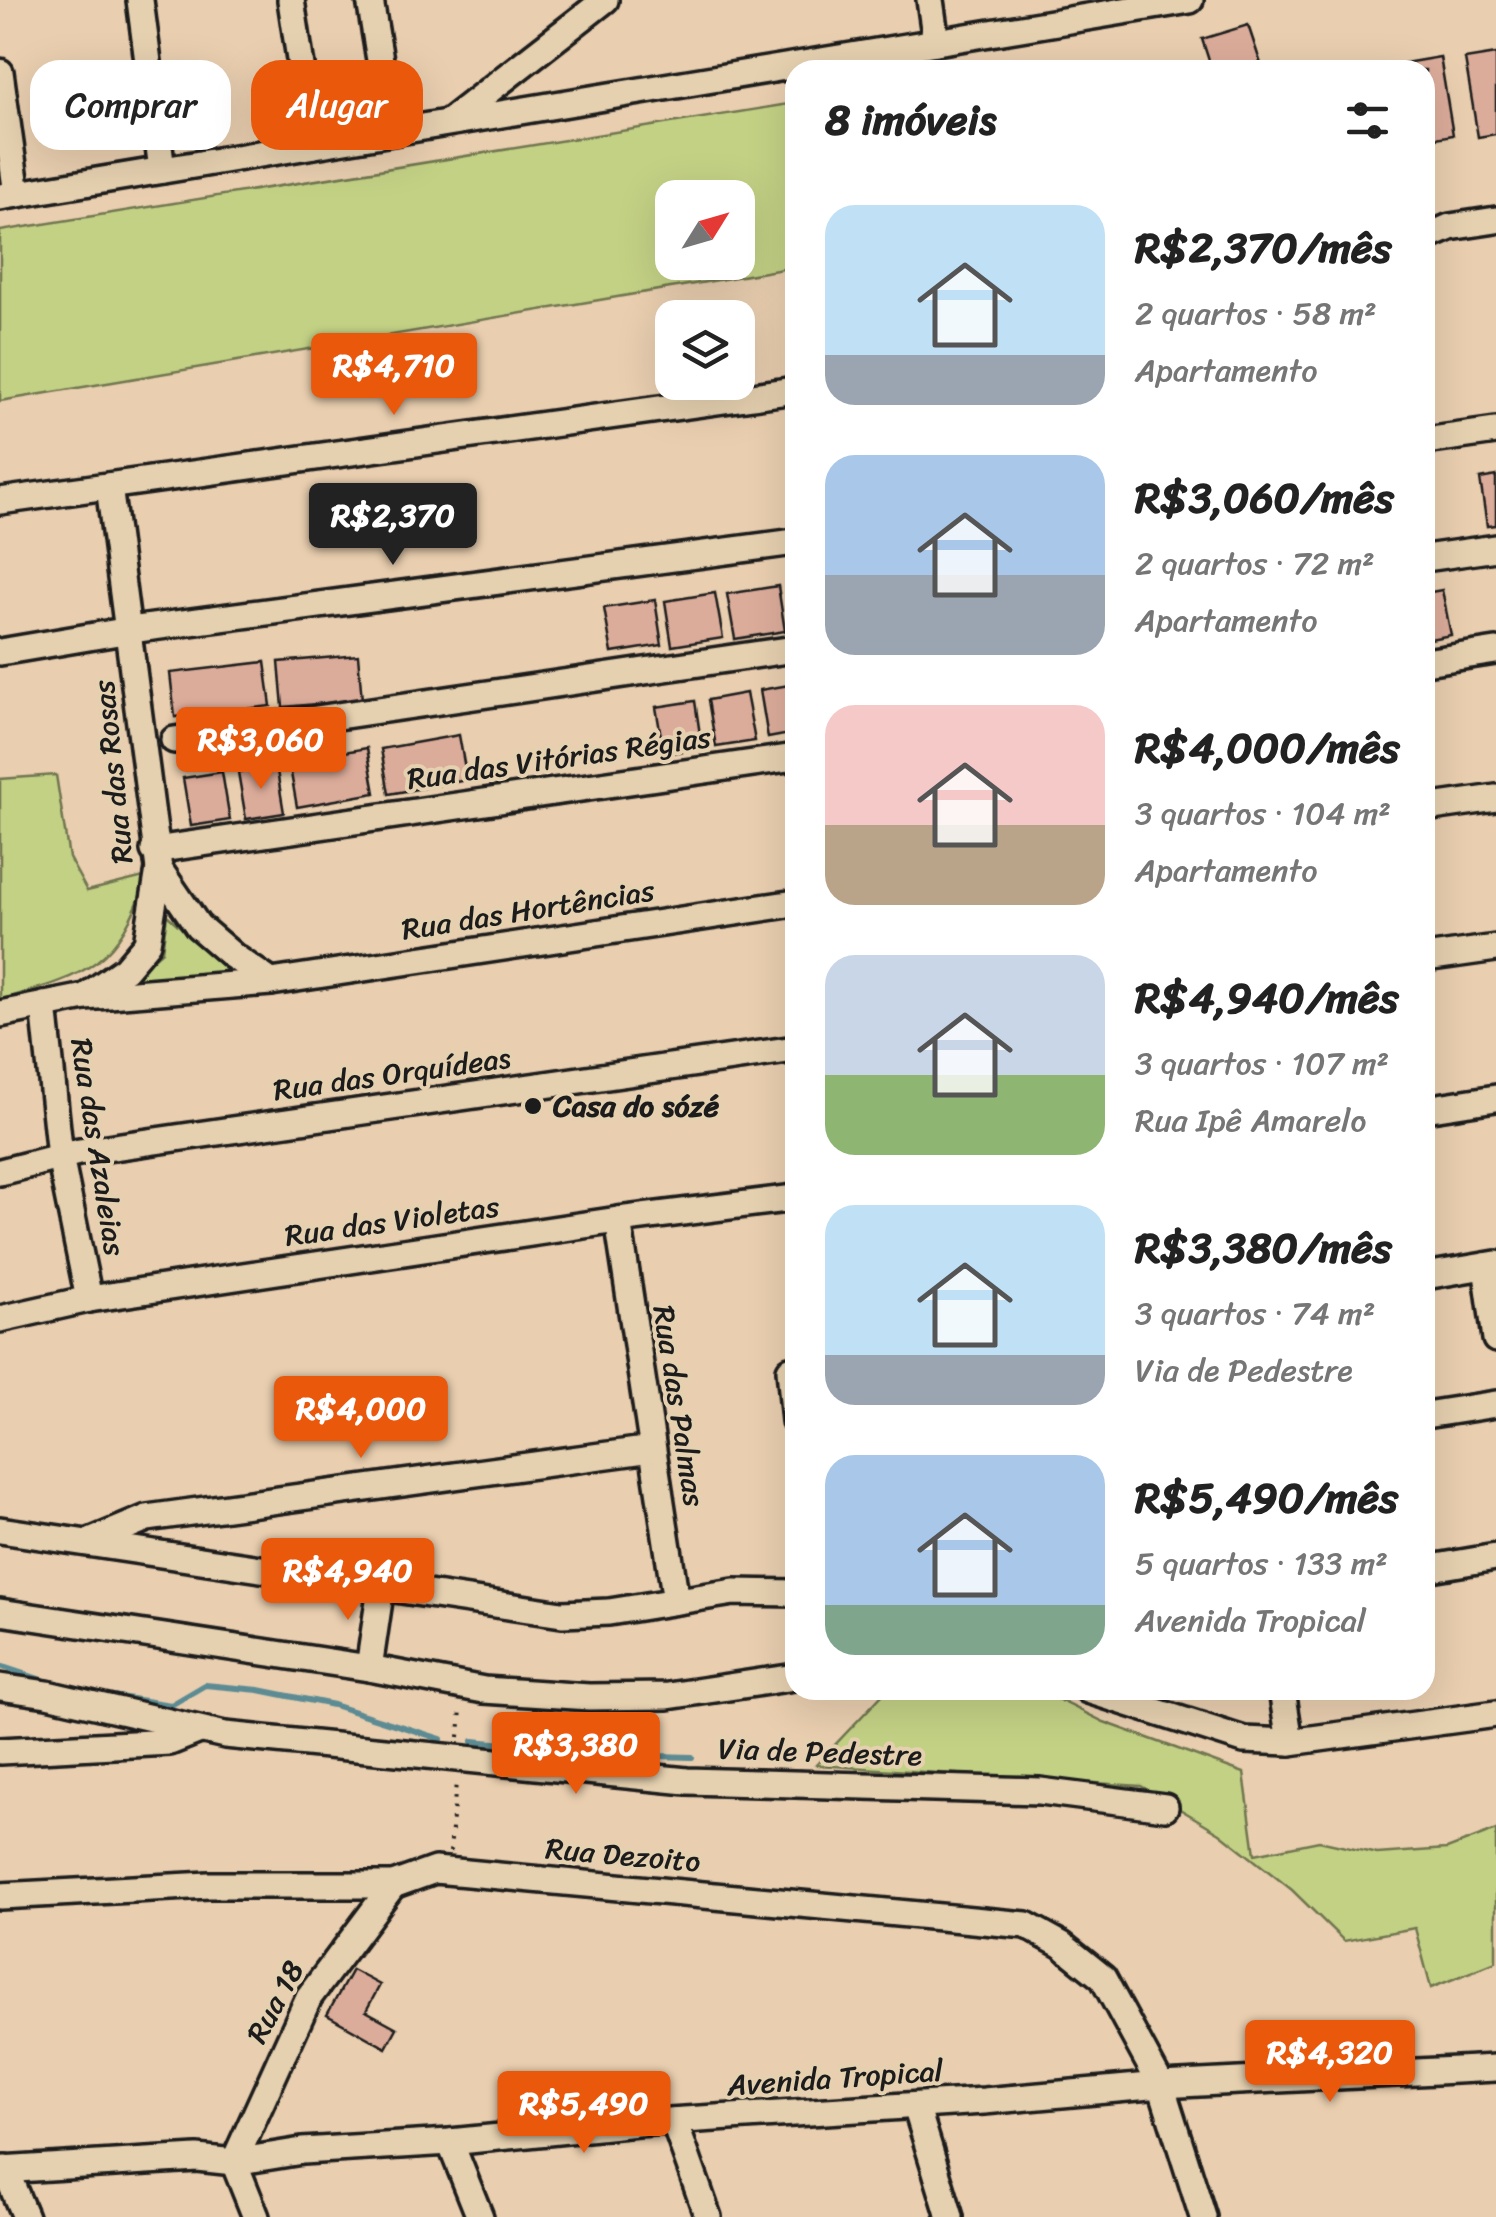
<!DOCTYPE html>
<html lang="pt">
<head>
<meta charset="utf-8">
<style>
  :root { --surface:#fff; --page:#f2f2f2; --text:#222; --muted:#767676; --accent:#ea580c }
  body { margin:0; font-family:Sriracha,sans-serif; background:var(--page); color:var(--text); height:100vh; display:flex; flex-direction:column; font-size:38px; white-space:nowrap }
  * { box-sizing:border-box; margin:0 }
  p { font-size:32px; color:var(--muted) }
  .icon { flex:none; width:55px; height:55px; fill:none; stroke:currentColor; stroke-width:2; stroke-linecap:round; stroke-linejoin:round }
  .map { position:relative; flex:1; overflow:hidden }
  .sheet { position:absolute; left:785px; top:60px; width:650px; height:1640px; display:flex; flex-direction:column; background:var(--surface); border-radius:30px; box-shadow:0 10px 40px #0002 }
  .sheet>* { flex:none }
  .top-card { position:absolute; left:30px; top:60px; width:605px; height:90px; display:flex; gap:20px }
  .needle { width:65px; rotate:53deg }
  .tools { position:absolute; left:655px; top:180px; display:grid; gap:20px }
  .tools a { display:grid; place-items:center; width:100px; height:100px; border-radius:20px; background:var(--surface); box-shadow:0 10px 40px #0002; font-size:50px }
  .price { position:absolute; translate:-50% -85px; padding:0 22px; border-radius:10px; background:var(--accent); color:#fff; font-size:32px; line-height:65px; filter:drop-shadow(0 2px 5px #0008) }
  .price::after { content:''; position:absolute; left:50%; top:60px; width:30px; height:22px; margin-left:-15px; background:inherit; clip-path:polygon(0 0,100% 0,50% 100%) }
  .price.selected { background:#222; color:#fff }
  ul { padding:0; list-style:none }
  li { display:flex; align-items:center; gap:30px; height:250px; padding:0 40px }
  li span { display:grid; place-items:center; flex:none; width:280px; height:200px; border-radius:30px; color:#555 }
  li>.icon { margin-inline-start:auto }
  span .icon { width:120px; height:120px; fill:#fffc; stroke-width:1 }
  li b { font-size:42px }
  h2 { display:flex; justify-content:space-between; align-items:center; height:120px; padding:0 40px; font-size:42px }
  .tag { padding:0 35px; border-radius:30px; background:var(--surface); box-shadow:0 10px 40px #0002; font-size:35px; line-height:90px }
  .tag.selected { background:var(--accent); color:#fff }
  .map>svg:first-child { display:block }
</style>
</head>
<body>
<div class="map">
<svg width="1496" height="2217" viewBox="0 0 1496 2217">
  <rect width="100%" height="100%" fill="#e9ceaf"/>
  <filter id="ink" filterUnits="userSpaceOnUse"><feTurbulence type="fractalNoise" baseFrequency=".01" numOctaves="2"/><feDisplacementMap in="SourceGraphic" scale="20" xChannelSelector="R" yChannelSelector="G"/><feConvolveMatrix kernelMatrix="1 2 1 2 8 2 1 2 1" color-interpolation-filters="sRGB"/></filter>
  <g filter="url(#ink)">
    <g fill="#c3d185" stroke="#707650" stroke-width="2.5" fill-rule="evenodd">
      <path d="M795,103V267L0,401V231ZM672,198H738V262H672Z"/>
      <path d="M56,775L69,858L87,891L148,876C116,968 88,974 0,1000V779Z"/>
      <polygon points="167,915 236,977 126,982 162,951"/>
      <polygon points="955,1690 1039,1690 1104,1722 1244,1773 1255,1854 1319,1841 1377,1854 1447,1849 1496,1830 1496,1962 1431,1988 1415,1928 1344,1941 1292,1890 1220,1833 1141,1786 816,1765 883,1694"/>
    </g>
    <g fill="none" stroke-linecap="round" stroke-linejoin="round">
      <g stroke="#5b8b93" stroke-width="6">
        <polyline points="0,1666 54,1684"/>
        <polyline points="106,1695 171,1705 205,1685 259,1690 333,1705 441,1739"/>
        <polyline points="473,1741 618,1755 692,1757"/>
      </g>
    </g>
    <g fill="#dcac9a" stroke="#1c1c1c" stroke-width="2.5">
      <polygon points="1248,25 1261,64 1241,70 1212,70 1202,39"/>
      <polygon points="1496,54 1496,134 1478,137 1465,59"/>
      <polygon points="1440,57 1453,135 1425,140 1425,70 1388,70 1387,66"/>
      <polygon points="1496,476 1496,525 1487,526 1480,479"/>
      <polygon points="778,586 785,631 735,639 727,594"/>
      <polygon points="1442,590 1451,635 1425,640 1425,593"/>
      <polygon points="715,593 723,638 672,646 665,601"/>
      <polygon points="655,600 662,645 612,653 604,608"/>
      <polygon points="358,655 362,700 283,707 279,662"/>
      <polygon points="265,662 271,706 175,717 170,673"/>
      <polygon points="795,684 795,733 768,738 760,690"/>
      <polygon points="746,693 755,741 716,747 708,700"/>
      <polygon points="695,701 702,748 664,754 656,707"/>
      <polygon points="459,735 467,780 389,794 381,749"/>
      <polygon points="367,748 375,793 297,807 289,762"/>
      <polygon points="276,765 284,813 246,819 238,772"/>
      <polygon points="222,772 230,820 191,826 183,778"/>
      <polygon points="352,1970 380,1985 366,2011 397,2028 386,2048 327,2015"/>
    </g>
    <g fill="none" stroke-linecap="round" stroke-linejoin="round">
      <defs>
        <g id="minor">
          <polyline points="140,0 162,170"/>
          <polyline points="291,0 313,145"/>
          <polyline points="370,0 392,132"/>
          <polyline points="930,0 936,42"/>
          <polyline points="0,72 17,194"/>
          <polyline points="451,120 605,0"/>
          <polyline points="0,197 1190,0"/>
          <polyline points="1425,238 1450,227 1496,220"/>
          <polyline points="1425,441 1496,431"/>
          <polyline points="0,501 795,390"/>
          <polyline points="1425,558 1496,548"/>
          <polyline points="0,652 130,630 795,542"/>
          <polyline points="1425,662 1496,651"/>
          <polyline points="174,740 795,649"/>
          <polyline points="1425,808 1496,798"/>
          <polyline points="154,850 795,757"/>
          <polyline points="159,869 198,926 233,956 271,982"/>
          <polyline points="1425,958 1496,948"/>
          <polyline points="85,997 271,982 795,903"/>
          <polyline points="44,1005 60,1157 89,1299"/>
          <polyline points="0,1014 85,997 125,969 147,943 159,869 109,486"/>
          <polyline points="1425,1109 1496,1098"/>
          <polyline points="0,1172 79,1152 795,1049"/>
          <polyline points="618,1220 676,1601"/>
          <polyline points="1486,1266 1496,1339"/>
          <polyline points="1425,1276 1496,1264"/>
          <polyline points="0,1319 89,1299 618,1220 795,1198"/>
          <polyline points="795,1369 790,1370 795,1421"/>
          <polyline points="1425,1415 1496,1404"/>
          <polyline points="0,1530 562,1614 609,1612 734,1592 795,1593"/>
          <polyline points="92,1541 147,1518 652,1449"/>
          <polyline points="1425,1569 1496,1557"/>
          <polyline points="0,1612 369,1668 484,1690 589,1697 668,1696 795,1677"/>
          <polyline points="369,1668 381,1587"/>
          <polyline points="0,1687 47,1694 225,1735 687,1781 1040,1791 1165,1807"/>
          <polyline points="1088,1690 1244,1740 1290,1742 1496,1714"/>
          <polyline points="1282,1690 1290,1742"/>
          <polyline points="0,1751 170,1742 200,1730"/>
          <polyline points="0,1896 209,1885 393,1885 435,1870 1026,1925 1062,1945 1103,1978 1161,2085 1203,2217"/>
          <polyline points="916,2106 950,2217"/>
          <polyline points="674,2121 708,2217"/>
          <polyline points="450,2142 480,2217"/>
          <polyline points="5,2169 25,2217"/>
          <polyline points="0,2170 197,2158 234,2162 302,2151 450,2142 637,2123 984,2101 1161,2085 1496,2068"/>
          <polyline points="256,2217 234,2162 309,1997 393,1885"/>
        </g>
      </defs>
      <use href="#minor" stroke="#1c1c1c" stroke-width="32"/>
      <g stroke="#1c1c1c" stroke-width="4" stroke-dasharray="2.5 8" stroke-linecap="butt">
        <polyline points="459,1737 461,1707"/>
        <polyline points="450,1852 456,1782"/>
      </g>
      <use href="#minor" stroke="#e5d0af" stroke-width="25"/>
    </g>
  </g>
  <circle fill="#1c1c1c" stroke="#e5d0af" stroke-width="4" cx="533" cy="1106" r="10"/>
  <g text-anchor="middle" stroke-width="8" stroke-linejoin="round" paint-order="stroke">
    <g font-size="30" fill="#1c1c1c" stroke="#e5d0af">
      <text transform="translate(559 758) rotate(-8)" y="10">Rua das Vitórias Régias</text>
      <text transform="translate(113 772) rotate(-96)" y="10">Rua das Rosas</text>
      <text transform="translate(528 910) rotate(-9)" y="10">Rua das Hortências</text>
      <text transform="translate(392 1074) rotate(-8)" y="10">Rua das Orquídeas</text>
      <text transform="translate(98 1147) rotate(81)" y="10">Rua das Azaleias</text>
      <text transform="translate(392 1221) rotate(-8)" y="10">Rua das Violetas</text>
      <text transform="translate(679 1406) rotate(81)" y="10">Rua das Palmas</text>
      <text transform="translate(820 1752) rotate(2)" y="10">Via de Pedestre</text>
      <text transform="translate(623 1855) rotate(5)" y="10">Rua Dezoito</text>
      <text transform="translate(275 2002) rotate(-62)" y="10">Rua 18</text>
      <text transform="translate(835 2078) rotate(-4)" y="10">Avenida Tropical</text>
    </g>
    <g font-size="30" font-weight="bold" fill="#1c1c1c" stroke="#e5d0af" text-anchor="start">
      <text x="553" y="1116">Casa do sózé</text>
    </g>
  </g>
</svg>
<div class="tools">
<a><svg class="needle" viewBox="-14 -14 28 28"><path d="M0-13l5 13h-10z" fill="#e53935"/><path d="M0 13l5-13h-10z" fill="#767676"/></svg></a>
<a><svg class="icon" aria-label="layers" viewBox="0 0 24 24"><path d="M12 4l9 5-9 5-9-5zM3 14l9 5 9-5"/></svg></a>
</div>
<b class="price" style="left:394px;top:418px">R$4,710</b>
<b class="price selected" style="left:393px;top:568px">R$2,370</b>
<b class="price" style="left:261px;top:792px">R$3,060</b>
<b class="price" style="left:361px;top:1461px">R$4,000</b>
<b class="price" style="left:348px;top:1623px">R$4,940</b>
<b class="price" style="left:576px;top:1797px">R$3,380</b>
<b class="price" style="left:1330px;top:2105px">R$4,320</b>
<b class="price" style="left:584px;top:2156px">R$5,490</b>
<div class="top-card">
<a class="tag">Comprar</a>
<a class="tag selected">Alugar</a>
</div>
<section class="sheet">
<h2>8 imóveis<svg class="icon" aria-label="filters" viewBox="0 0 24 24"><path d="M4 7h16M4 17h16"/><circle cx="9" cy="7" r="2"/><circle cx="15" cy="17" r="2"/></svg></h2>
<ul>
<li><span style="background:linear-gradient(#bfe0f5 75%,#9aa5b1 0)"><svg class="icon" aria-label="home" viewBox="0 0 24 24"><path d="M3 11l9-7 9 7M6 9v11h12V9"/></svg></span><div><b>R$2,370/mês</b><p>2 quartos · 58 m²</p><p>Apartamento</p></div></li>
<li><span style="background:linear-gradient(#a9c7e8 60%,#9aa5b1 0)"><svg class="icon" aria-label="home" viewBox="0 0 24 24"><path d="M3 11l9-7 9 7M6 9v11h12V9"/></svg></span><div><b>R$3,060/mês</b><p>2 quartos · 72 m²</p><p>Apartamento</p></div></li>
<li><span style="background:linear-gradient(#f6c9c9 60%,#b9a48a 0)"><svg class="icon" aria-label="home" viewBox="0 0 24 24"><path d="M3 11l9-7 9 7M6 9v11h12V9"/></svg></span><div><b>R$4,000/mês</b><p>3 quartos · 104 m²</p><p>Apartamento</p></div></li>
<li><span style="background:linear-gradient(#c9d6e8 60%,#8fb573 0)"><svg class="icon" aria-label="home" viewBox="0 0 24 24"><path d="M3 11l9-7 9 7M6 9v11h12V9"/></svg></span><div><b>R$4,940/mês</b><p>3 quartos · 107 m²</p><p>Rua Ipê Amarelo</p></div></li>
<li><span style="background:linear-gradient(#bfe0f5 75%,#9aa5b1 0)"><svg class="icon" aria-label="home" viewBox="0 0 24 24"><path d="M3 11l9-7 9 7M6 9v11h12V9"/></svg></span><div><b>R$3,380/mês</b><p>3 quartos · 74 m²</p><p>Via de Pedestre</p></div></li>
<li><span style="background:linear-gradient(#a9c7e8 75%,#7fa58c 0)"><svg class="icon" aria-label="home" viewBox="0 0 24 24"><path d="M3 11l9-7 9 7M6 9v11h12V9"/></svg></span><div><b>R$5,490/mês</b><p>5 quartos · 133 m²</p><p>Avenida Tropical</p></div></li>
</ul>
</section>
</div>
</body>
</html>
